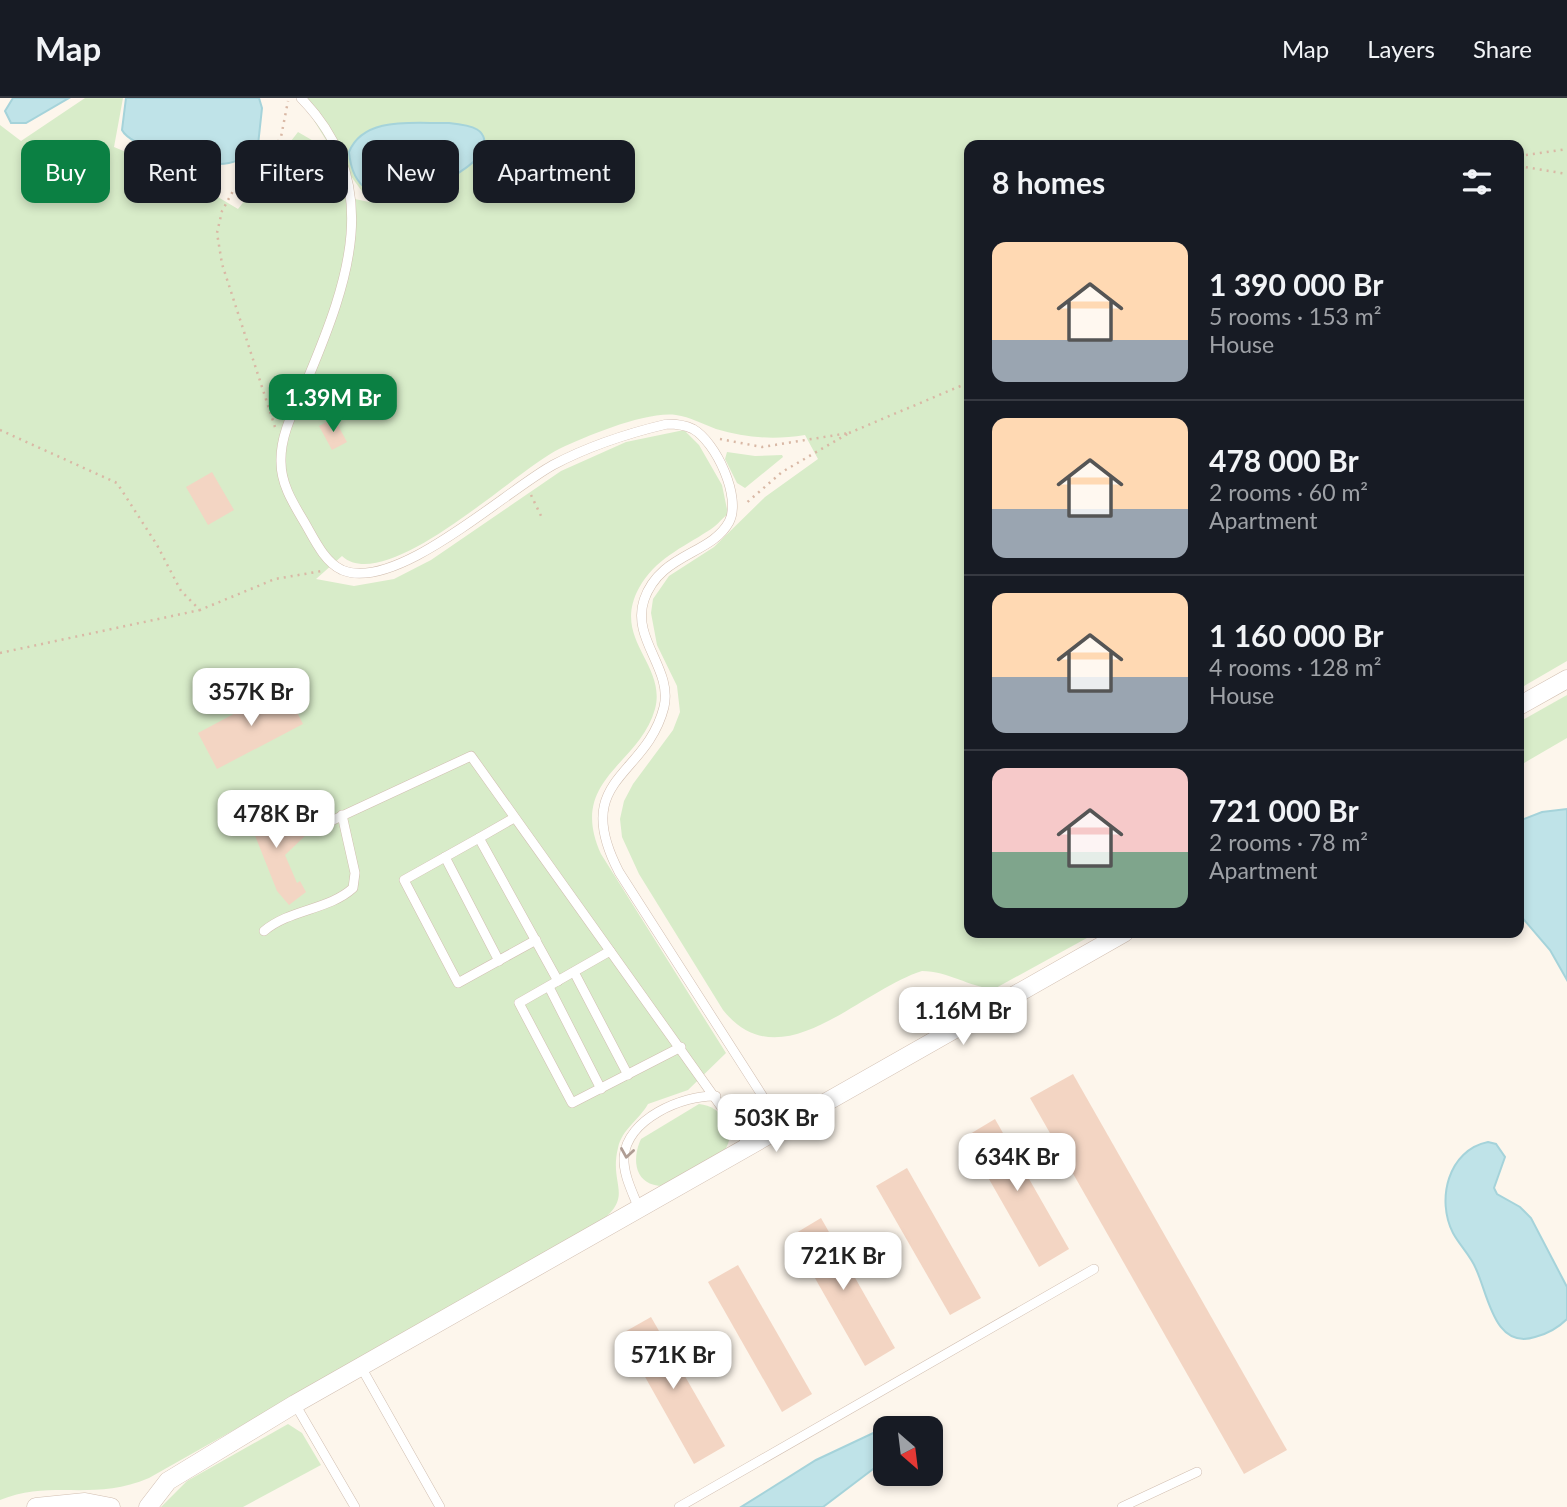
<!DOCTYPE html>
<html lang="en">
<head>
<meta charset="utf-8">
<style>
  :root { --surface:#171b24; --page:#242831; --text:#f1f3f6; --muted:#9ea1a6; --line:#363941; --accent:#0b8043 }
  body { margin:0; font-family:Lato,sans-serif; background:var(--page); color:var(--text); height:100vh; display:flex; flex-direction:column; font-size:26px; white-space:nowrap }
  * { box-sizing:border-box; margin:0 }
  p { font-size:23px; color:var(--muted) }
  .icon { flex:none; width:38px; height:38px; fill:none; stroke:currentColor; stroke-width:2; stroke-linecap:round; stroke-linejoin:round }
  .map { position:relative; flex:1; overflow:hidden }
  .side { position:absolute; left:964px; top:42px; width:560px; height:798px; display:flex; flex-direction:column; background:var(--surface); border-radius:14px; box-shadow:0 4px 10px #0003 }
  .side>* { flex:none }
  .banner { position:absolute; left:21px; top:42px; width:665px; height:63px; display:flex; gap:14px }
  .needle { width:46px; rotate:152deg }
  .fabs { position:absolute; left:873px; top:1318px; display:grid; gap:14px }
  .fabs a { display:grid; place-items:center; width:70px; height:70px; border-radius:14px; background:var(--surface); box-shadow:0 4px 10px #0003; font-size:35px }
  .price { position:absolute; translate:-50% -60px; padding:0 16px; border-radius:14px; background:#fff; color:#222; font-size:23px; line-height:46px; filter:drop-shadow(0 2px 4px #0008) }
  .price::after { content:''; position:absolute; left:50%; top:42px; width:21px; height:16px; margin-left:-10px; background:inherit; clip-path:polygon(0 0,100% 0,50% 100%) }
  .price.selected { background:var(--accent); color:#fff }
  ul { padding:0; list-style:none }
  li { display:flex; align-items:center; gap:21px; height:175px; padding:0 28px }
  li+li { border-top:2px solid var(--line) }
  li span { display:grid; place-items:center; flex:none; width:196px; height:140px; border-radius:14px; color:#555 }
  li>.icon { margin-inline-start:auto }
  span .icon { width:84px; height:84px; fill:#fffc; stroke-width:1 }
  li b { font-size:30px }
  h2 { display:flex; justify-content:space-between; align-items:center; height:84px; padding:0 28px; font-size:30px }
  .chip { padding:0 24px; border-radius:14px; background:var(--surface); box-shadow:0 4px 10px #0003; font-size:24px; line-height:63px }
  .chip.selected { background:var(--accent); color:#fff }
  header { display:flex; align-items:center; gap:42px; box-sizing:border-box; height:98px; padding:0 35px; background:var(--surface); border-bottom:2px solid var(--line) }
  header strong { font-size:33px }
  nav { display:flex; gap:38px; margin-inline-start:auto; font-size:24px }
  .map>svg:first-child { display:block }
</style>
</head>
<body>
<header>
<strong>Map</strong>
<nav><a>Map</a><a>Layers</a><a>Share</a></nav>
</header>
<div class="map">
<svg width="1567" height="1409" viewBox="0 0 1567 1409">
  <rect width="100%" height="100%" fill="#fdf6ec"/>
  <g fill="#d8ecc9" fill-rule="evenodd">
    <path d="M85,0H123L114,49L181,77L238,111L298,34L334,55L300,0H1567V563L1519,591V47H970V835H1096L994,891C969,889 948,873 922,873C858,893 781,984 723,912L639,776L622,739L620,721L624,703L633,686L673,632L680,614L677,588L657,547L651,515L653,501L669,478L714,449L765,399L818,361L805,337C774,342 746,340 716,331C703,326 690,319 676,317C646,313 587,338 559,351C516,372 386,499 342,458L316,481L354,488L394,481L431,462L561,373L626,344L684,332L699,347L722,387L728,416C721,421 716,429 708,433C682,450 655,461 639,490C611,541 667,566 655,611C640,667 567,681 601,756L726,955L688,992L648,1006C639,1022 622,1031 618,1050C608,1090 639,1099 591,1130L149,1380C93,1404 53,1381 0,1402V27L21,43ZM337,59L369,103V104L350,100Z"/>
    <polygon points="727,354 755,358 782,357 783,359 745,390 737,385 725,361"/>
    <polygon points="1567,597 1567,640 1519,668 1519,624"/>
    <path d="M699,1006C722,1008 739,1033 724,1053L663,1088C635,1088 631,1062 641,1041Z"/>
    <polygon points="288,1326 302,1335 321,1367 243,1409 161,1409 187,1383"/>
  </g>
  <g fill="#bfe3e8" stroke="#a5d3da" stroke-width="2">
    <polygon points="13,0 69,0 26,25 11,25 5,13"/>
    <path d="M126,0H259L262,10L258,47C248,58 234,66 219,66C199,66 131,50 122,32Z"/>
    <path d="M449,25C470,27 492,30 482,56C448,91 356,132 349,54C364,17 416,26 449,25Z"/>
    <polygon points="1567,711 1567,882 1550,852 1519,816 1519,723 1542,714"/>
    <path d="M1488,1044L1496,1046L1505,1059L1494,1090L1497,1096L1520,1109L1531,1120L1567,1189V1221C1558,1230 1547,1236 1535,1239C1494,1252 1488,1196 1476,1171C1471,1158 1460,1148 1453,1135C1436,1102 1448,1052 1488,1044Z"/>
    <polygon points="888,1328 902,1330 886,1330 885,1362 823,1409 741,1409 816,1362"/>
  </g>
  <g fill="#f3d5c3">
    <polygon points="334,320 347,344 332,352 319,328"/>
    <polygon points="212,374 234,412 208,427 186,389"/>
    <polygon points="284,589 303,626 217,671 198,635"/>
    <polygon points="271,700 277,718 255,736 306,737 285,757 297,785 300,783 306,794 289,807 277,793 250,725 246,704"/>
    <polygon points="1073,976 1287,1352 1244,1376 1030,1000"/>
    <polygon points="995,1021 1069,1151 1039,1169 965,1039"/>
    <polygon points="907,1070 981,1200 950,1217 876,1088"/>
    <polygon points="821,1120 895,1250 865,1268 791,1138"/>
    <polygon points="738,1167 812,1296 782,1314 708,1184"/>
    <polygon points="651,1219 725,1348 694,1366 621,1236"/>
  </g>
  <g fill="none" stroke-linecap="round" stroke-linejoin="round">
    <defs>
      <g id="service">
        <path d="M301,0C385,86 348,184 308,280C297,307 280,334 281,364C281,388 295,408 306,427C315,443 325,464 342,472C396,495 504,394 553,367C587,349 629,335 667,326C676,326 685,327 693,331C716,344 742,400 729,424C711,457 660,455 644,502C631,541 673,571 664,609C646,680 570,680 619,774L783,1030"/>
        <polyline points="514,720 479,740 558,883"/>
        <polyline points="316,730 471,658 750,1049"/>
        <polyline points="479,740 404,782 458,885 536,842"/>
        <polyline points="445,759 499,863"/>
        <path d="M264,833C290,811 329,812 353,790L355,775L342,717"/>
        <polyline points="610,853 519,905 572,1005 681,949"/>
        <polyline points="574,874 628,977"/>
        <polyline points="549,889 601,991"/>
        <path d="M639,1111C633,1095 623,1077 624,1059C627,1021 682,997 716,998"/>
        <polyline points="361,1269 440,1409"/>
        <polyline points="295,1306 355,1409"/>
        <polyline points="679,1409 1094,1171"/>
        <polyline points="1122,1409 1197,1374"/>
      </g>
      <g id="minor">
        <polyline points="1519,608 1567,581"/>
        <polyline points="36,1409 85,1404 111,1409"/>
        <polyline points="148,1409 168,1383 295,1306 1124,835"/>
      </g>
    </defs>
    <use href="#service" stroke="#d1beb0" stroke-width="10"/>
    <use href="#minor" stroke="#d1beb0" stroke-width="19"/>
    <g stroke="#d9b8a5" stroke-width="2.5" stroke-dasharray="2 5" stroke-linecap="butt">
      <polyline points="1519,58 1567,51"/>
      <polyline points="1519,68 1567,76"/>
      <polyline points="275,329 222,166 217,135 222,113 233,93 269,57 281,39 288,3"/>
      <polyline points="0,332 117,385 157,447 181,493 200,512 275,481 322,473"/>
      <polyline points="849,335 970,284"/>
      <polyline points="720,341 762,349 849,335 782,374 744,407"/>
      <polyline points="531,397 543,422"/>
      <polyline points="0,555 200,512"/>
    </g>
    <use href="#service" stroke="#fff" stroke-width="9"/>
    <use href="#minor" stroke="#fff" stroke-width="18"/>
  </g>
  <defs><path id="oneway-chevron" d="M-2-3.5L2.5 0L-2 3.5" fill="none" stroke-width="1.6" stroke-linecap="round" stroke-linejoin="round" transform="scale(1.75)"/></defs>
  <use stroke="#af9d94" href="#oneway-chevron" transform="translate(627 1055) rotate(99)"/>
</svg>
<div class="fabs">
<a><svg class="needle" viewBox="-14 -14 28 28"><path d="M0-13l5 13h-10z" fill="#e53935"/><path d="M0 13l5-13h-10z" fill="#9ea1a6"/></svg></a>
</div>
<b class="price selected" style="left:333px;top:336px">1.39M Br</b>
<b class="price" style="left:251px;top:630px">357K Br</b>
<b class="price" style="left:276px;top:752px">478K Br</b>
<b class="price" style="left:963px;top:949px">1.16M Br</b>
<b class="price" style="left:776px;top:1056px">503K Br</b>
<b class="price" style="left:1017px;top:1095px">634K Br</b>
<b class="price" style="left:843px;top:1194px">721K Br</b>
<b class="price" style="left:673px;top:1293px">571K Br</b>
<div class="banner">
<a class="chip selected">Buy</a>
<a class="chip">Rent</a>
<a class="chip">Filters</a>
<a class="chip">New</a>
<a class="chip">Apartment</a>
</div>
<section class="side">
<h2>8 homes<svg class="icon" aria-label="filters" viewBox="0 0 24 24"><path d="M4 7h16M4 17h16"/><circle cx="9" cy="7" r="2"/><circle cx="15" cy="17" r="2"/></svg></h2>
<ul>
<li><span style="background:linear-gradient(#ffd9b3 70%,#9aa5b1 0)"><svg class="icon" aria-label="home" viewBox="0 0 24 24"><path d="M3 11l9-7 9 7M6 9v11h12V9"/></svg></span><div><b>1 390 000 Br</b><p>5 rooms · 153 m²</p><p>House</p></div></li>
<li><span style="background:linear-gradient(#ffd9b3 65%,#9aa5b1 0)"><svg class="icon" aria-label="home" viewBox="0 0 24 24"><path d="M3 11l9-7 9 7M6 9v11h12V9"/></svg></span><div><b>478 000 Br</b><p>2 rooms · 60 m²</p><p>Apartment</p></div></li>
<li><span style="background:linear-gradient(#ffd9b3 60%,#9aa5b1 0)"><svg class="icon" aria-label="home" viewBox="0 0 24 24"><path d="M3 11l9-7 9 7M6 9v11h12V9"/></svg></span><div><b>1 160 000 Br</b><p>4 rooms · 128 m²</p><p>House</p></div></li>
<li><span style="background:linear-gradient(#f6c9c9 60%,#7fa58c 0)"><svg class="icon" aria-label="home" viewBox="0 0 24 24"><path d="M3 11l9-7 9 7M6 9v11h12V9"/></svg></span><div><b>721 000 Br</b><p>2 rooms · 78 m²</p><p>Apartment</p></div></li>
</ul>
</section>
</div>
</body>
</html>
